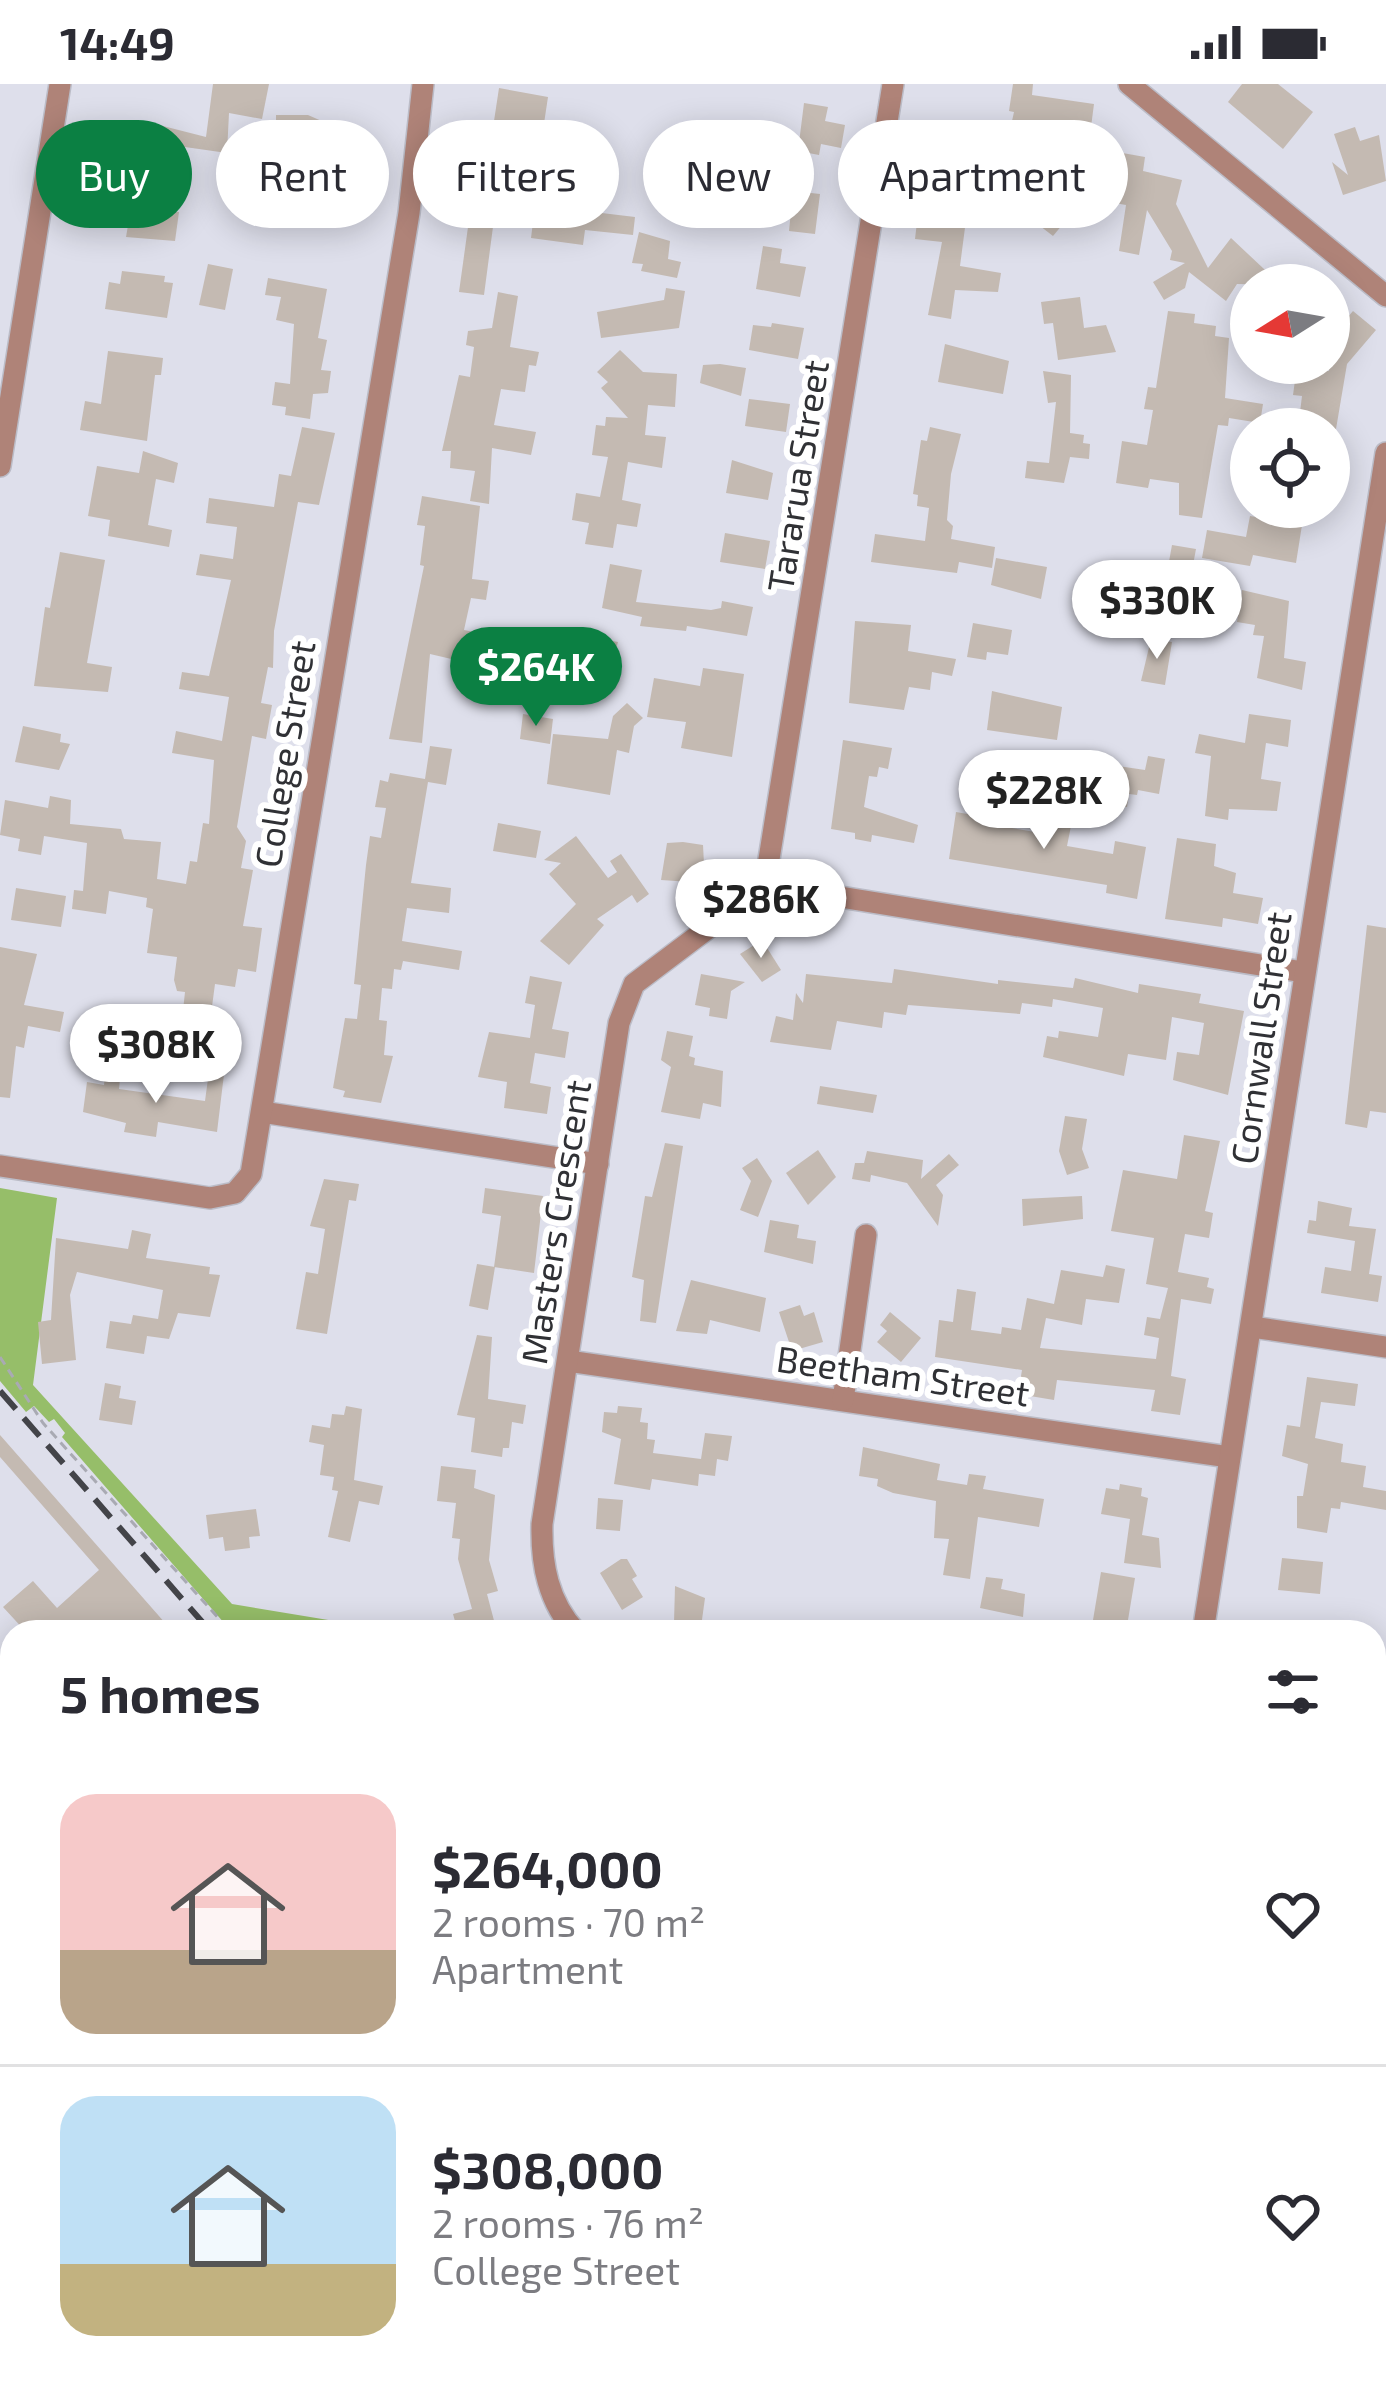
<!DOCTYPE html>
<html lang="en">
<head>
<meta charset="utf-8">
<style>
  :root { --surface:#fff; --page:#f2f2f3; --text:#2b2b33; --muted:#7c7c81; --line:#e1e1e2; --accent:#0b8043 }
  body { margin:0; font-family:"Exo 2",sans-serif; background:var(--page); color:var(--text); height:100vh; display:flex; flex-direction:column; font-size:45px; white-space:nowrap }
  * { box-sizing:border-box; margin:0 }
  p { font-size:39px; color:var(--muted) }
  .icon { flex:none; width:66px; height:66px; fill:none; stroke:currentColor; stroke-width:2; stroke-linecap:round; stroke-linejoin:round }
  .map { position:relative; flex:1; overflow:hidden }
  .side { position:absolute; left:0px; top:1536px; width:1386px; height:771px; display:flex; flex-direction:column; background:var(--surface); border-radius:36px 36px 0 0; box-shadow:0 6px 30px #0003 }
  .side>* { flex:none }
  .banner { position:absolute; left:36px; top:36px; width:1314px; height:108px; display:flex; gap:24px }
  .needle { width:78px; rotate:259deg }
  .tools { position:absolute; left:1230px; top:180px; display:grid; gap:24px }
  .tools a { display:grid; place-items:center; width:120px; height:120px; border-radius:50%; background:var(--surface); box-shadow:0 6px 30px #0003; font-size:60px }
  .price { position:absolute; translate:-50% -102px; padding:0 27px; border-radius:42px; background:#fff; color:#222; font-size:39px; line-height:78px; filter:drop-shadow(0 3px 6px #0008) }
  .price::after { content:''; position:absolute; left:50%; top:72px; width:36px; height:27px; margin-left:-18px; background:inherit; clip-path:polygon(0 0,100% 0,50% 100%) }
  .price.on { background:var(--accent); color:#fff }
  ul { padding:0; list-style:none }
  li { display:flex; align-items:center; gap:36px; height:300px; padding:0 60px }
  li+li { border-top:3px solid var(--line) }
  li span { display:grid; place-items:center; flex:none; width:336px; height:240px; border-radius:36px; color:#555 }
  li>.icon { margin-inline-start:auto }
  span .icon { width:144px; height:144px; fill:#fffc; stroke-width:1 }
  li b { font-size:51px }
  h2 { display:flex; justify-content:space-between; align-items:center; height:144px; padding:0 60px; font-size:51px }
  .chip { padding:0 42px; border-radius:54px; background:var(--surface); box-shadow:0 6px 30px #0003; font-size:42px; line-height:108px }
  .chip.on { background:var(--accent); color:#fff }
  .status { display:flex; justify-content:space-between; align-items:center; height:84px; padding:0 60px; background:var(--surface); direction:ltr }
  .status svg { height:33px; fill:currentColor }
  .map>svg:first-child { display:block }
</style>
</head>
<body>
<div class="status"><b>14:49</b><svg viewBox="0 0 49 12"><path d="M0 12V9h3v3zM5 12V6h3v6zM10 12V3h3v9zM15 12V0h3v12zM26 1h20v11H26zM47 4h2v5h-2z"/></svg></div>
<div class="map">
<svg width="1386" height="2306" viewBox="0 0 1386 2306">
  <rect width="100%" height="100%" fill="#dedfeb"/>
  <polygon fill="#96be69" points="0,1104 57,1114 33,1301 232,1520 401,1548 220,1548 225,1540 62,1353 65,1349 54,1335 49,1338 34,1322 26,1328 0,1297"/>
  <g fill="#c4bab2">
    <polygon points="213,0 269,0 262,35 229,29 227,69 185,63 179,89 150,82 159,41 206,53"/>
    <polygon points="1013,0 1033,0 1032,11 1094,20 1091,43 1057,38 1053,92 981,87 978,102 937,95 938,59 1004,73 1014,28 1009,27"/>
    <polygon points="1242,0 1278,0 1313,28 1283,65 1228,18"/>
    <polygon points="499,4 548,13 543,46 494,37"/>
    <polygon points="804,19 828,23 825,37 845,41 841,64 821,60 819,71 798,67"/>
    <polygon points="276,31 308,31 358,53 339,97 332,133 293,127 295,120 286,118 289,101 260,95 263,79 276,81"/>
    <polygon points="1355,43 1360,57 1379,51 1386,97 1343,111 1332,78 1348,91 1334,50"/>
    <polygon points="1117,68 1145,73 1143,87 1182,96 1176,120 1208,184 1231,154 1281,201 1237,200 1226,217 1189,188 1185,204 1164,216 1153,198 1185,179 1170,176 1172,167 1147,126 1139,171 1119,167 1126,121 1109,118"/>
    <polygon points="478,71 511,76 506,106 498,105 484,211 459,208"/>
    <polygon points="660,81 687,85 684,103 694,104 692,119 656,114"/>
    <polygon points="1066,92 1088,110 1053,152 1031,135"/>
    <polygon points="793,107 820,110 815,150 789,147"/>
    <polygon points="554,109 587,115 585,127 635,133 633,151 585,146 583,161 531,154 534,130 550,132"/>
    <polygon points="131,124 179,128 175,157 126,153"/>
    <polygon points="929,131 966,136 960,182 1001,189 998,208 955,206 951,235 928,231 942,158 915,155 917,138 928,140"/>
    <polygon points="639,148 670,157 668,175 681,178 677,194 641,187 643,180 632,179"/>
    <polygon points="763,162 782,165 780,179 806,183 800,213 756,205"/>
    <polygon points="208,180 233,185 225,226 199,221"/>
    <polygon points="122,187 165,192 164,198 173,199 167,234 105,225 109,198 120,200"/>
    <polygon points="268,194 327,205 318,254 327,256 321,286 331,287 328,309 313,310 310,335 285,331 286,323 272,321 275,298 290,300 294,240 276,236 281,213 265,211"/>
    <polygon points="666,204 685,207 679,244 601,254 597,228 664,216"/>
    <polygon points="498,208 518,212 510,263 539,268 536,282 529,281 525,308 501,305 494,341 536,348 531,371 492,364 489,420 470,417 475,387 450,384 451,367 442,367 459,291 470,293 474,263 466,261 468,247 492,244"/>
    <polygon points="1080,213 1084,244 1106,241 1116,268 1058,276 1053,239 1044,240 1041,218"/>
    <polygon points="1168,227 1195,230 1194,239 1216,242 1215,252 1229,254 1225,314 1263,320 1260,339 1229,334 1228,342 1218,341 1202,434 1179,431 1179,399 1150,395 1148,404 1116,399 1122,357 1147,361 1153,326 1144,325 1148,303 1156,304"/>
    <polygon points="1353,227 1376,246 1347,280 1336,345 1298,345 1302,312 1293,311 1297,282 1329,287 1329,255"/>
    <polygon points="772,239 804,244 798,275 749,266 753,241 771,243"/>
    <polygon points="945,260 1009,277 1003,310 938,298"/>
    <polygon points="620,266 643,288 677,290 675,323 648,321 645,351 666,353 662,384 628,378 622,416 641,420 637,443 617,440 613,464 585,460 589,439 572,436 576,409 600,413 608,373 592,371 596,341 605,342 606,333 628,334 601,304 608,298 597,288"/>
    <polygon points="108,267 163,274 161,291 155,291 147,357 80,346 85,317 101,320"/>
    <polygon points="720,280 746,284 741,312 700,299 703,281"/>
    <polygon points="1043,287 1071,291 1070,349 1084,351 1083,359 1090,360 1089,375 1070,373 1064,399 1025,394 1027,377 1049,379 1056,318 1048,319"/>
    <polygon points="749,315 790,320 786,348 745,342"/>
    <polygon points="302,343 335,349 319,421 298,418 274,547 273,584 268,583 261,619 272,621 266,655 252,652 237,743 246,757 241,784 253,786 243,842 262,844 256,888 238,885 235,903 215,900 211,930 222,931 219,958 180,954 185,908 177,907 174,896 177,873 147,869 153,825 146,823 147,814 109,807 106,830 72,825 74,806 83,807 87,759 44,752 41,771 18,767 20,755 0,751 5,716 48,724 50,712 71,716 70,740 121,745 124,755 161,758 157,795 186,800 190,777 197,778 203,739 209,740 214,676 172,669 176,647 222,657 229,613 179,605 182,588 209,592 231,496 196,491 200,470 233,475 237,443 206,439 209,414 274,423 279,390 291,392"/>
    <polygon points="930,343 961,350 951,390 947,436 953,442 951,455 995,463 992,484 959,478 957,489 871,478 875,450 925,457 929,424 917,422 918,411 913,410 921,356 927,357"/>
    <polygon points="143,367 178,379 174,399 156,395 148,441 172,446 169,463 108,452 110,436 88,432 97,382 139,389"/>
    <polygon points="732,376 773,389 768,416 726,409"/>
    <polygon points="422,412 480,422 472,495 489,497 486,516 471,514 464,546 484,550 480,594 458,589 460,577 430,570 422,659 389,655 424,482 420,481 425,442 417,441"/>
    <polygon points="1250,432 1302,441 1296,479 1253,471 1250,482 1202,474 1207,446 1246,453"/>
    <polygon points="725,449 770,457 765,485 720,478"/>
    <polygon points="1172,461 1196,465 1193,481 1186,480 1177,520 1150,513 1153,499 1132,495 1136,476 1168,483"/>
    <polygon points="60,468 105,476 87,579 112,583 108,608 34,602 45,523 50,524"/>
    <polygon points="996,474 1047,483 1041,515 991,501"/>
    <polygon points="610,480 642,486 636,518 711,526 721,524 722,517 753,523 747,552 687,542 686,547 640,542 642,533 602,524"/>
    <polygon points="1242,506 1289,517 1284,574 1306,578 1302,606 1257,594 1264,552 1253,551 1255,541 1237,538"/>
    <polygon points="855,537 911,541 908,567 956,575 952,592 932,588 930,606 909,603 904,626 849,619"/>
    <polygon points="973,539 1012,546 1008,571 987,568 986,576 967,573"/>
    <polygon points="585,552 618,558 605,602 580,597"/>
    <polygon points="1151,555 1172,558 1165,601 1141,597"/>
    <polygon points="703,584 744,590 732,673 681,664 686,638 647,633 654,594 700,602"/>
    <polygon points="992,607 1062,623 1057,656 987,646"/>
    <polygon points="627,619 643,634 634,642 629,669 617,666 610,711 547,700 553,650 608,655 613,632"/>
    <polygon points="523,630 553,635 550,660 520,655"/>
    <polygon points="1249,630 1291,636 1288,663 1266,659 1261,695 1281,698 1277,727 1229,725 1228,736 1205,732 1211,672 1195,669 1199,650 1245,659"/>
    <polygon points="23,642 61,650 60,658 70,660 59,686 15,678"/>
    <polygon points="843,656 892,664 888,685 879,683 877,693 869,692 864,723 918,741 914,759 872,751 871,758 855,755 855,749 831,745"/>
    <polygon points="430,662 452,665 446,701 428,698 411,799 451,804 449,829 407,824 402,857 462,867 459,886 403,877 401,886 394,885 392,905 382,904 379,936 387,937 384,971 393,972 381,1019 343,1013 345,1007 333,1004 345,934 357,935 361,901 354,900 366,781 370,752 381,754 386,724 375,723 380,696 388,698 390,689 425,695"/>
    <polygon points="1148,672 1165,675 1159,710 1138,706 1137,711 1129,710 1127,723 1101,719 1104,705 1095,704 1098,679 1145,686"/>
    <polygon points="976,711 993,714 989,740 1052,751 1055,734 1072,737 1067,762 1113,770 1115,757 1146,763 1137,815 1106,809 1107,801 949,775 956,728 973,731"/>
    <polygon points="498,739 541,747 536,774 493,767"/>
    <polygon points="576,752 608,794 617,788 610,777 621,770 649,810 637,819 632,811 597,835 604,841 569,881 540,857 576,820 549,790 561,779 544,776"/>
    <polygon points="1177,754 1216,760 1214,782 1236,789 1233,809 1263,814 1258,840 1223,834 1222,843 1165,835"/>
    <polygon points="683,758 703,761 705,799 661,796 667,759"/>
    <polygon points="16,804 66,812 61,843 11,836"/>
    <polygon points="1367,841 1386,844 1386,1029 1370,1027 1367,1044 1345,1040"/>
    <polygon points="762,856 781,886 762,898 740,870"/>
    <polygon points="0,863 37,870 24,921 64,928 60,948 28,942 24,964 16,962 10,1014 0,1013"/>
    <polygon points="894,885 998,900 998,896 1073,904 1075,894 1138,909 1139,900 1201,910 1199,919 1244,927 1228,1011 1173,996 1177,968 1199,971 1204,939 1172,933 1166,976 1128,970 1124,992 1043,973 1047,952 1058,954 1059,947 1098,953 1103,924 1053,915 1052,923 1022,919 1020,930 908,921 906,931 884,928 882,944 837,937 831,966 770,958 776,932 793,936 796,909 803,919 806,890 892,899"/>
    <polygon points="701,890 745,898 731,907 727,935 709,932 710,924 695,921"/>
    <polygon points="530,892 562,898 552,945 569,948 565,974 535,969 530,999 551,1003 547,1030 504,1024 507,998 478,993 489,948 530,954 535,921 525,919"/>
    <polygon points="667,947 693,952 689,972 695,974 694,981 723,987 721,1023 703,1019 700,1035 661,1028 671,983 661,976"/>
    <polygon points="210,980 225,982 217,1048 158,1038 156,1053 124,1048 126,1039 83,1028 87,998 104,1001 105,991 120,994 119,1005 205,1017"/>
    <polygon points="820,1002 877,1011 873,1029 817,1020"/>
    <polygon points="1065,1032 1087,1035 1082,1065 1089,1084 1067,1091 1059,1067"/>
    <polygon points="1184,1051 1220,1057 1205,1127 1213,1129 1209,1154 1185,1150 1178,1188 1209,1194 1207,1203 1214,1205 1211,1220 1181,1215 1171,1292 1186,1295 1180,1331 1151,1327 1155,1306 1057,1296 1054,1316 1018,1310 1022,1286 935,1273 939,1236 953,1238 957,1205 976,1208 971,1246 1001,1250 1002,1243 1021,1246 1027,1214 1054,1220 1061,1186 1103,1193 1106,1181 1125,1185 1119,1219 1086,1215 1082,1241 1046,1234 1040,1264 1156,1275 1159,1254 1144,1251 1147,1233 1160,1235 1168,1204 1146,1200 1154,1154 1111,1147 1123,1086 1177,1095"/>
    <polygon points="665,1059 683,1062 656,1239 640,1237 644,1196 632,1193 645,1112 652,1113"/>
    <polygon points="818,1066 836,1093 808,1121 786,1089"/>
    <polygon points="867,1067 923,1076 921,1095 949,1070 959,1081 936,1101 943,1111 938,1142 907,1099 871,1091 870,1098 852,1095 855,1079 864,1079"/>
    <polygon points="757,1074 772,1097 758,1133 740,1126 751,1097 742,1084"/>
    <polygon points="324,1095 359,1100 356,1117 349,1116 327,1250 296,1245 306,1188 318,1190 325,1145 310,1142"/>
    <polygon points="485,1104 543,1112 534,1189 494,1183 501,1132 482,1129"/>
    <polygon points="1082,1112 1083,1135 1023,1142 1022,1115"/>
    <polygon points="1318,1117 1352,1124 1349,1142 1376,1145 1369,1190 1382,1192 1378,1218 1321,1209 1325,1183 1351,1187 1355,1157 1307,1149 1309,1136 1316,1137"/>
    <polygon points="770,1136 799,1141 797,1154 816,1157 813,1180 764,1168"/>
    <polygon points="132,1146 151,1150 146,1174 210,1183 209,1190 220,1191 210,1233 178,1229 169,1255 147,1252 144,1270 106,1264 110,1237 131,1240 133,1231 158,1235 163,1206 77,1188 70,1211 76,1276 42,1280 38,1238 51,1236 56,1154 128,1165"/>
    <polygon points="477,1180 495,1183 488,1226 469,1222"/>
    <polygon points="691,1196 766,1214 760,1248 710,1236 707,1250 676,1247"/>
    <polygon points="800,1221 804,1232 814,1228 823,1258 792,1267 779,1228"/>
    <polygon points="890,1228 921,1254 901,1278 877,1258 887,1247 880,1241"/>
    <polygon points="477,1251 492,1253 488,1315 526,1321 523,1340 512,1338 509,1364 503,1364 502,1373 471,1368 475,1334 457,1331"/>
    <polygon points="1307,1293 1358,1300 1355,1322 1321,1318 1315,1354 1343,1360 1341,1378 1366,1382 1363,1403 1386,1407 1386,1426 1341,1418 1340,1425 1331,1424 1327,1449 1297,1444 1297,1412 1303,1412 1308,1380 1282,1372 1287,1341 1300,1343"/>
    <polygon points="105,1299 121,1302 119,1314 136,1317 132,1341 99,1336"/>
    <polygon points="346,1322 362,1325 354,1396 383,1402 379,1421 359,1417 350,1458 328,1453 338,1407 332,1406 334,1393 320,1391 324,1361 309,1358 312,1341 330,1344 332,1330 344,1331"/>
    <polygon points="618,1322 642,1324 640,1338 648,1339 647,1355 655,1356 653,1369 701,1375 705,1349 732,1352 728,1377 717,1375 715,1392 699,1390 698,1402 652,1395 650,1406 614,1400 621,1355 602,1348 604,1328 617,1329"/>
    <polygon points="0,1351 173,1548 26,1548 3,1523 33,1497 57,1524 99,1486 0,1373"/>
    <polygon points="863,1363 940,1380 937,1396 967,1401 969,1390 986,1392 983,1405 1044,1415 1039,1443 978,1433 970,1495 943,1491 949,1455 934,1454 936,1417 893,1409 877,1402 878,1395 859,1392"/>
    <polygon points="441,1382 476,1386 474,1404 495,1411 489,1476 498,1507 487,1510 497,1548 458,1548 453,1530 472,1525 458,1475 460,1455 452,1454 456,1419 437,1417"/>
    <polygon points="1120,1400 1142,1404 1141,1412 1148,1414 1142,1451 1159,1454 1161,1484 1124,1479 1130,1435 1101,1430 1106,1404 1119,1406"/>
    <polygon points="598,1414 623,1416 620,1447 596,1445"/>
    <polygon points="256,1425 260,1452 249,1453 250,1464 225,1467 223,1453 209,1455 206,1431"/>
    <polygon points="1282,1474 1323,1478 1320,1510 1278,1506"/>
    <polygon points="621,1475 627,1475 637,1492 632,1495 643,1513 622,1526 600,1489"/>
    <polygon points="1101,1488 1135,1494 1126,1548 1091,1548"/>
    <polygon points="986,1493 1003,1495 1001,1505 1025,1510 1023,1533 980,1524"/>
    <polygon points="675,1502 705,1514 701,1543 674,1539"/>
  </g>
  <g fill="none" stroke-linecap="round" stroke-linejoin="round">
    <defs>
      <g id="minor">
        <polyline points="1129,0 1386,212"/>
        <polyline points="0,382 60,0"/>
        <polyline points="766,794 785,804 1303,888"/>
        <polyline points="262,1028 598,1080"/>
        <polyline points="0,1082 210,1114 235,1109 251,1090 409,129 423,0"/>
        <polyline points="1252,1243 1386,1263"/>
        <polyline points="568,1277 1229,1373"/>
        <polyline points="843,1316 866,1151"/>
        <path d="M576,1548C548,1518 541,1480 542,1440L619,939L634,900L752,811L766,794L893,0"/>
        <polyline points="1203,1548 1386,369"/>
        <polyline points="0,2164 12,2173"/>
        <polyline points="983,2306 990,2295"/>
      </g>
      <g id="major">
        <polyline points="0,1952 12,1961"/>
        <polyline points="428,2295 442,2306"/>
      </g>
    </defs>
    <use href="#minor" stroke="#bbbcc7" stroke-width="24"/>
    <use href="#major" stroke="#bbbcc7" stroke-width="27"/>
    <polyline stroke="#a9aab3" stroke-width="3" stroke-dasharray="9 6" stroke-linecap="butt" points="0,1273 43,1339 231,1548"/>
    <use href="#minor" stroke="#af8378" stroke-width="21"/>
    <use href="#major" stroke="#7e3321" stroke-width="24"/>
    <g stroke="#434449" stroke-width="6" stroke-dasharray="24 12" stroke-linecap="butt">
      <polyline points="0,1307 211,1548"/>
      <polyline points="868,2295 877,2306"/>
    </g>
  </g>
  <g text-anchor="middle" stroke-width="12" stroke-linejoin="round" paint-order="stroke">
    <g font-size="36" fill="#303135" stroke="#fff">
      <text transform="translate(798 392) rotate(-81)" y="13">Tararua Street</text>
      <text transform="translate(285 670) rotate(-81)" y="13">College Street</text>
      <text transform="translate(1261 954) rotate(-82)" y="13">Cornwall Street</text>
      <text transform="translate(556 1138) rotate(-81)" y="13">Masters Crescent</text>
      <text transform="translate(903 1292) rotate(8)" y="13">Beetham Street</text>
    </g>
  </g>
</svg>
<div class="tools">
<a><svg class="needle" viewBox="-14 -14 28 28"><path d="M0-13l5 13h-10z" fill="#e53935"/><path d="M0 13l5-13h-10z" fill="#7c7c81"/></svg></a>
<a><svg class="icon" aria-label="locate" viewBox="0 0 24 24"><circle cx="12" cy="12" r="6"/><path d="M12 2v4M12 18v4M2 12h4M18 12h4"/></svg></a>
</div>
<b class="price" style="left:1157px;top:578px">$330K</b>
<b class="price on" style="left:536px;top:645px">$264K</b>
<b class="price" style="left:1044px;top:768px">$228K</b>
<b class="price" style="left:761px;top:877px">$286K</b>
<b class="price" style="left:156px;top:1022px">$308K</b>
<div class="banner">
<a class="chip on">Buy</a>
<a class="chip">Rent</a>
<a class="chip">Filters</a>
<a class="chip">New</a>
<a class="chip">Apartment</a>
</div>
<section class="side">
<h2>5 homes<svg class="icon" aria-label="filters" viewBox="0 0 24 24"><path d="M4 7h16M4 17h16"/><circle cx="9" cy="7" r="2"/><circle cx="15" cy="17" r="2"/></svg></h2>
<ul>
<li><span style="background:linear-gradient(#f6c9c9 65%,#b9a48a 0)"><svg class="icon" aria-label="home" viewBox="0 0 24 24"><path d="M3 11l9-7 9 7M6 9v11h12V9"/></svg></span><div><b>$264,000</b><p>2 rooms · 70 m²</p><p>Apartment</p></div><svg class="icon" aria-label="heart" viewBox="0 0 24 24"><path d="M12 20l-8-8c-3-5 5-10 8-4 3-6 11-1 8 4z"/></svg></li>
<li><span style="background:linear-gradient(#bfe0f5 70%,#c2b280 0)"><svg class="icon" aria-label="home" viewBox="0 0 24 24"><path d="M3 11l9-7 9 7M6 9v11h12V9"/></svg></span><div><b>$308,000</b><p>2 rooms · 76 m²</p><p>College Street</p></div><svg class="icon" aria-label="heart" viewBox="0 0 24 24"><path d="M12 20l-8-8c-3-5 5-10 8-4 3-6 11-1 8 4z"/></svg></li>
</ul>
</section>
</div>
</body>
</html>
